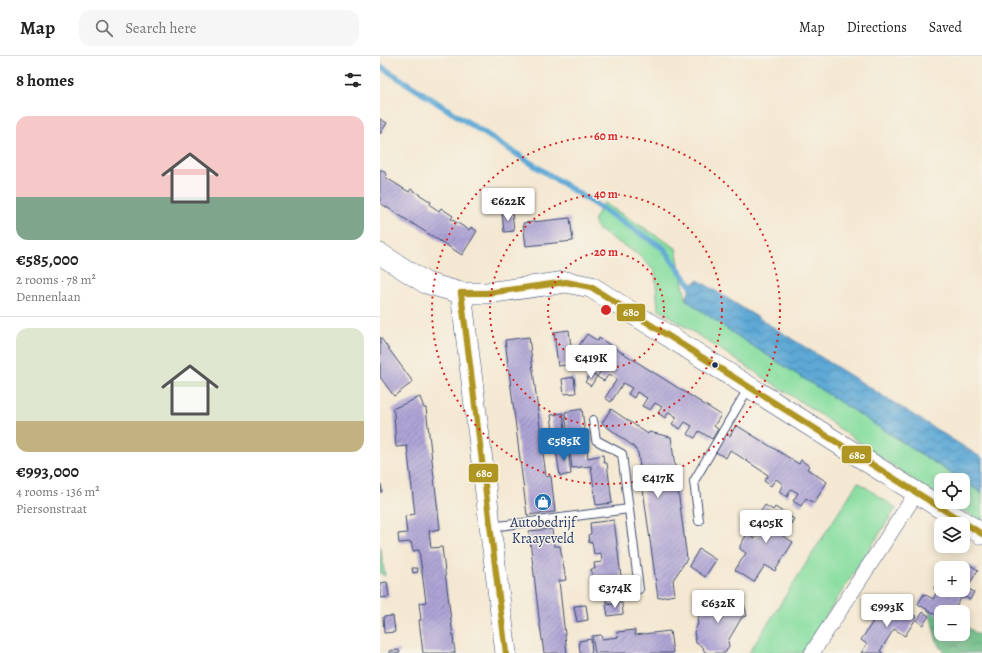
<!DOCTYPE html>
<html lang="en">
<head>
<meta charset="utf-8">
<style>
  :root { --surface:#fff; --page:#f6f6f6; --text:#222; --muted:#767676; --line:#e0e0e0; --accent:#1f6fb2 }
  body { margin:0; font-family:Alegreya,serif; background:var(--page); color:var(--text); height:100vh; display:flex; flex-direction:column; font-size:15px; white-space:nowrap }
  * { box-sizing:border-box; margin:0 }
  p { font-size:13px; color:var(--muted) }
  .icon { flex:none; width:22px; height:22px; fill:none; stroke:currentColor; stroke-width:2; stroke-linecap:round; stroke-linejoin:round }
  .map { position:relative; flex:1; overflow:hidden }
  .panel { display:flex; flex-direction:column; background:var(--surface); width:380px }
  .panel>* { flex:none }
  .buttons { position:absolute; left:554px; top:417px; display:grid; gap:8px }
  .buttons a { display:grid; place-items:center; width:36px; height:36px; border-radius:8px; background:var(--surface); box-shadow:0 2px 10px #0003; font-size:20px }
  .price { position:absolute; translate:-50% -34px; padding:0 9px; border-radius:4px; background:#fff; color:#222; font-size:13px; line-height:26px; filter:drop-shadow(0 1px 2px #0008) }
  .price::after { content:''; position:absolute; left:50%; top:24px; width:12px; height:9px; margin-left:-6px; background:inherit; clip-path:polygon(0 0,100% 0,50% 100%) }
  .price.active { background:var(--accent); color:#fff }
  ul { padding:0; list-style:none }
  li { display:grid; align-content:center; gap:8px; height:212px; padding:0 16px }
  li+li { border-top:1px solid var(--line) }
  li span { display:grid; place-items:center; height:124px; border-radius:12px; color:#555 }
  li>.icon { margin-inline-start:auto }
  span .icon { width:72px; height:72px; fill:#fffc; stroke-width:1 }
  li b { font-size:17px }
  h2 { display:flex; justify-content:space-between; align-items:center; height:48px; padding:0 16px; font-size:17px }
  header { display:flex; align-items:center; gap:24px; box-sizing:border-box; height:56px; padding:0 20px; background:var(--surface); border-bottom:1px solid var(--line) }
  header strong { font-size:19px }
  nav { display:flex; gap:22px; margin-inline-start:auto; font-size:14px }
  .search { width:280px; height:36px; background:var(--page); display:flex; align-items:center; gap:10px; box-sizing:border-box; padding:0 14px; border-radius:12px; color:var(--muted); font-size:15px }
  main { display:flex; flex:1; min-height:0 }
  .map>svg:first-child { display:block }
</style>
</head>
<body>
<header>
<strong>Map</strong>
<div class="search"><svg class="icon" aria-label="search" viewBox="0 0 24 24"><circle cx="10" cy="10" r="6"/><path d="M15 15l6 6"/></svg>Search here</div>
<nav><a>Map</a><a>Directions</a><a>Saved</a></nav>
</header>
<main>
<section class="panel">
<h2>8 homes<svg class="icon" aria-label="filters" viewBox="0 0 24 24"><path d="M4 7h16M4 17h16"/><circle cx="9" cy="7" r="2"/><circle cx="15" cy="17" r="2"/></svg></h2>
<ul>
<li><span style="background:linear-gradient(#f6c9c9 65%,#7fa58c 0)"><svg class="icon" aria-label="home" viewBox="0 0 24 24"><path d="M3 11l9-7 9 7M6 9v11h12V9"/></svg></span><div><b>€585,000</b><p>2 rooms · 78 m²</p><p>Dennenlaan</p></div></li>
<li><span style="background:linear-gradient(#dfe7d0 75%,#c2b280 0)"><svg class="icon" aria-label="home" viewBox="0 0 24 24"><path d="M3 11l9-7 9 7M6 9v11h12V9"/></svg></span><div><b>€993,000</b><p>4 rooms · 136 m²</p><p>Piersonstraat</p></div></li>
</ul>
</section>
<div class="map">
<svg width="602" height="597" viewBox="0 0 602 597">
  <defs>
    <pattern id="forest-crowns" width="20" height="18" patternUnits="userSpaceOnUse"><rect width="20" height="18" fill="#6ebd87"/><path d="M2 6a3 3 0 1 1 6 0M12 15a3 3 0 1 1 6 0" fill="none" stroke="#5a9a72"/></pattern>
    <pattern id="water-waves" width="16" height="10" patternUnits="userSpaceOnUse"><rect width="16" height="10" fill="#5da8d5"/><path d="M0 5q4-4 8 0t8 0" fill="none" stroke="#4c89b0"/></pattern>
    <pattern id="building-hatch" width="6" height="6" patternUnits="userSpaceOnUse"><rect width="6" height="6" fill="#afa4d5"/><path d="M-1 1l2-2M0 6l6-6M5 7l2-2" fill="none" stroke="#8e86b0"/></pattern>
  </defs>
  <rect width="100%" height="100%" fill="#f7f3e8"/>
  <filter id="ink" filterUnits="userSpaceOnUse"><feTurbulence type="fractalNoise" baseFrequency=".025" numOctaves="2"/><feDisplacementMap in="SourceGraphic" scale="8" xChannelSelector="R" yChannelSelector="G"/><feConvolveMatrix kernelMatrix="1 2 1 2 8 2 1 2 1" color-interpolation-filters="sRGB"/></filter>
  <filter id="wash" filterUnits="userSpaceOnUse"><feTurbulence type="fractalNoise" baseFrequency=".012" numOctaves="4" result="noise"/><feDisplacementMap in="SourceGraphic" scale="16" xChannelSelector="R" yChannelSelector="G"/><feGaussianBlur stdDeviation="0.9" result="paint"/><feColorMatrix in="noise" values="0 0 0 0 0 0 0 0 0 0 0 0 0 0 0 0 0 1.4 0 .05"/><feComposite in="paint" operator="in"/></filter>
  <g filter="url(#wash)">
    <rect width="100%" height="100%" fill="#f4e8d2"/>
    <g fill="#89dea1" stroke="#528680">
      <polygon points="224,147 296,192 306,244 356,279 581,424 561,424 561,441 539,428 426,349 278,253 275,216 259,199 217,173 214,163"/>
      <polygon points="583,425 602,437 602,466 569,446 583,446"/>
      <polygon points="478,426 516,452 422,597 369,597"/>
      <polygon points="0,490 5,520 0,517"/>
    </g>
    <polygon fill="url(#forest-crowns)" stroke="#447672" points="549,554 561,556 561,578 583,578 583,568 599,579 602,575 602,597 565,597 557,586"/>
    <polygon fill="url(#water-waves)" stroke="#3c6c9a" points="318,224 602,402 602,437 356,279 306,244 311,230"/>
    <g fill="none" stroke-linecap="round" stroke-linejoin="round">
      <polyline stroke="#5da8d5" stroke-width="6" points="0,10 283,192 311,230"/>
    </g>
    <g id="blocks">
      <g fill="url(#building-hatch)">
        <polygon points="0,63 7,67 0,78"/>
        <polygon points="0,113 7,118 5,121 29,136 31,133 51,146 50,149 59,155 61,152 73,160 71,163 89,174 91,171 97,175 82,199 0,147"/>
        <polygon points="132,155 134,175 124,176 122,156"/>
        <polygon points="190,162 193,185 146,190 143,167"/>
        <polygon points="189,274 193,308 178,310 174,276"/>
        <polygon points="207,278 218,285 219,282 341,359 334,370 338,373 332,383 319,375 315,382 307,378 312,370 305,366 300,373 292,368 297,361 289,356 285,362 278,357 282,351 275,347 270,354 262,350 267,342 257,336 254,342 248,338 252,332 243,327 231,346 225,342 237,323 229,318 224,325 217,321 222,313 202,301 200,288"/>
        <polygon points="0,281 33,326 14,340 0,321"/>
        <polygon points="149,281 166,421 171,420 175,456 147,459 125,284"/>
        <polygon points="211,317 217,320 211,330 205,326"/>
        <polygon points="194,321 196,337 184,338 182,323"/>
        <polygon points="40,341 44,352 46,352 60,473 49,475 51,492 62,491 75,597 43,597 39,564 41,564 39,547 46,546 39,494 33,495 31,486 19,487 18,478 27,477 25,460 35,458 27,390 16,391 14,357 12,353"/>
        <polygon points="202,353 208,402 223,399 224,407 227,407 232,447 216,449 211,410 192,412 185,356"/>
        <polygon points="231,353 268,378 269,376 291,381 307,503 293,524 295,539 278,542 258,397 254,391 222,367"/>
        <polygon points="183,357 185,373 173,375 171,359"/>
        <polygon points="356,369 419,408 421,404 429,410 427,413 447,426 434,447 426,442 421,450 413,445 418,437 411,433 407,441 399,436 403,428 396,423 391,430 384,425 388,419 350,394 346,402 334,395 346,377 350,380"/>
        <polygon points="188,393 191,418 180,420 176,394"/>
        <polygon points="0,428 1,428 2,436 0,436"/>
        <polygon points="385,449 393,454 395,451 414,463 403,480 413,486 395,515 385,509 374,526 355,514 366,497 360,493 360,490 367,478 375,483 384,468 376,463"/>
        <polygon points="234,464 244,545 227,547 225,528 213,529 211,513 215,513 214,507 222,506 221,497 214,498 212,486 209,487 208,479 211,478 210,467"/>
        <polygon points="172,473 174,490 180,490 186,524 179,525 187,597 164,597 159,562 149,475"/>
        <polygon points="319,493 336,504 325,521 309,510"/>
        <polygon points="587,507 598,514 587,532 594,536 590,544 585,541 584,543 582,541 572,556 561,556 561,562 538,548 544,538 553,543 558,534 554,532 561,521 561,534 583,534 583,513"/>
        <polygon points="32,512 37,512 38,516 33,517"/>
        <polygon points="7,526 9,541 0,542 0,527"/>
        <polygon points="338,536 346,541 350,540 353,551 364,548 367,560 362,561 348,585 349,590 345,597 328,597 324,595 323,591 316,587 314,576 318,568 317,563 323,554 327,554"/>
        <polygon points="242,547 243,558 228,560 226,549"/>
        <polygon points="517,548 537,561 525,580 514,573 500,595 503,597 481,597 487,588 481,584 503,550 512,556"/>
        <polygon points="206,549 208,564 197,566 194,550"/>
        <polygon points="543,556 549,560 543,569 537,565"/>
        <polygon points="13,560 15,576 4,577 3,561"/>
        <polygon points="255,574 255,579 290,575 293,597 215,597 212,580 221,579 222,583 238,581 237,576"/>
        <polygon points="211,583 212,597 200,597 199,585"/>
        <polygon points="19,594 20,597 9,597 9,595"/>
      </g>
    </g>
  </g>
  <g filter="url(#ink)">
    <use href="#blocks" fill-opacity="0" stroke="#3c4b6f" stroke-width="1"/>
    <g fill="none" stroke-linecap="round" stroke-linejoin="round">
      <defs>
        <g id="lane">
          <polyline points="213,364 216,384 242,398 259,533"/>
          <polyline points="319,465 314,425 369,331"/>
          <polyline points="111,471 249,453"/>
        </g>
        <polyline id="street" points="432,597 537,436"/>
        <g id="secondary">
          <polyline points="0,198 46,227 81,237 107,237 186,226 211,231 602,478"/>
          <polyline points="81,237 126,597"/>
        </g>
      </defs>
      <use href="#lane" stroke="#3c4b6f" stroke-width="10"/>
      <use href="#street" stroke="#3c4b6f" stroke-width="16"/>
      <use href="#secondary" stroke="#3c4b6f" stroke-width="22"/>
      <use href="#lane" stroke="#fff" stroke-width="8"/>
      <use href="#street" stroke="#fff" stroke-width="15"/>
      <use href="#secondary" stroke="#fff" stroke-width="21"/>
      <defs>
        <g id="bus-1">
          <polyline points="81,237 107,237 186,226 211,231 602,478"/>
          <polyline points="81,237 126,597"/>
        </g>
      </defs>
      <use href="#bus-1" stroke="#f7f3e8" stroke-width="9"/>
      <use href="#bus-1" stroke="#af9521" stroke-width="6"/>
    </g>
  </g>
  <g fill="none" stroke="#d62828" stroke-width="2" stroke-dasharray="2 4">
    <circle cx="226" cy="254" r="58"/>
    <circle cx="226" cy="254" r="116"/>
    <circle cx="226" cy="254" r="174"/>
  </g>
  <defs>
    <symbol id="shop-disc" viewBox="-11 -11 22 22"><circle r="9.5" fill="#1f6fb2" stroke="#f7f3e8"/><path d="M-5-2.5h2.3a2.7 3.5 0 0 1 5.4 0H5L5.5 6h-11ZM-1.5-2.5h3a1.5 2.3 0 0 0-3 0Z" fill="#fff"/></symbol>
  </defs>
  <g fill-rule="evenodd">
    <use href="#shop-disc" x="153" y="436" width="20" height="20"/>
  </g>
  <circle fill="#1b2f5e" stroke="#f7f3e8" stroke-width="1.5" cx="335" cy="309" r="3.5"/>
  <g text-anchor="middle" stroke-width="3" stroke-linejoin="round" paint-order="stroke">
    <g font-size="14" fill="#1b2f5e" stroke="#f7f3e8">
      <text x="163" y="471">Autobedrijf<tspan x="163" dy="16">Kraayeveld</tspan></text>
    </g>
  </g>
  <circle cx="226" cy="254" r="6" fill="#d62828" stroke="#f7f3e8" stroke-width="2"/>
  <g font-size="12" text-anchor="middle" font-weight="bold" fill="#d62828" stroke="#f7f3e8" stroke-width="3" stroke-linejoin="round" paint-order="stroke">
    <text x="226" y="84">60 m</text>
    <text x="226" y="142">40 m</text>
    <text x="226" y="200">20 m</text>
  </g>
  <g stroke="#f7f3e8" stroke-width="1.5">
    <rect x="236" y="247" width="30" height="19" rx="4" fill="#af9521"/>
    <rect x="461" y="389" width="31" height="19" rx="4" fill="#af9521"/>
    <rect x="88" y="407" width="31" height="20" rx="4" fill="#af9521"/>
  </g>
  <g font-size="11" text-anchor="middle" font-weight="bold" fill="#fff">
    <text x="251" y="260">680</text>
    <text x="477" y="403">680</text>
    <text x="104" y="421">680</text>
  </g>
</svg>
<div class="buttons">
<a><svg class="icon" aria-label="locate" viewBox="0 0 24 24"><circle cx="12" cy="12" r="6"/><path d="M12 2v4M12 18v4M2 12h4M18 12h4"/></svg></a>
<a><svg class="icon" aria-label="layers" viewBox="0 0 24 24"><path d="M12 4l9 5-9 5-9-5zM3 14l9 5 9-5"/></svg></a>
<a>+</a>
<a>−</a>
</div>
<b class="price" style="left:128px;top:166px">€622K</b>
<b class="price" style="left:211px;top:323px">€419K</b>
<b class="price active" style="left:184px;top:406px">€585K</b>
<b class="price" style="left:278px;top:443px">€417K</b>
<b class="price" style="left:386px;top:488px">€405K</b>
<b class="price" style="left:235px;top:553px">€374K</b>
<b class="price" style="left:338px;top:568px">€632K</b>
<b class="price" style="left:507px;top:572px">€993K</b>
</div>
</main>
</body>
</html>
